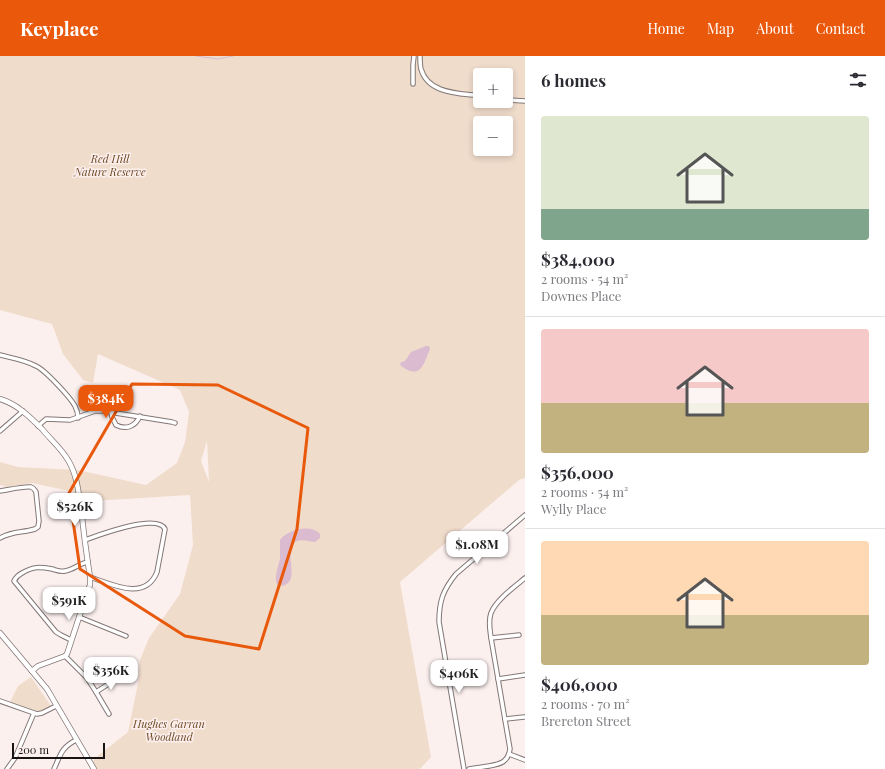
<!DOCTYPE html>
<html lang="en">
<head>
<meta charset="utf-8">
<style>
  :root { --surface:#fff; --page:#f7f7f7; --text:#2b2b33; --muted:#7c7c81; --line:#e1e1e2; --accent:#ea580c }
  body { margin:0; font-family:"Playfair Display",serif; background:var(--page); color:var(--text); height:100vh; display:flex; flex-direction:column; font-size:15px; white-space:nowrap }
  * { box-sizing:border-box; margin:0 }
  p { font-size:13px; color:var(--muted) }
  .icon { flex:none; width:22px; height:22px; fill:none; stroke:currentColor; stroke-width:2; stroke-linecap:round; stroke-linejoin:round }
  .map { position:relative; flex:1; overflow:hidden }
  .panel { display:flex; flex-direction:column; background:var(--surface); width:360px }
  .panel>* { flex:none }
  .fabs { position:absolute; left:473px; top:12px; display:grid; gap:8px }
  .fabs a { display:grid; place-items:center; width:40px; height:40px; border-radius:4px; background:var(--surface); box-shadow:0 2px 6px #0003; font-size:20px }
  .scale { position:absolute; left:12px; bottom:10px; width:93px; box-sizing:border-box; padding-left:4px; border:2px solid #181414; border-top:0; font-size:11px; line-height:14px; white-space:nowrap; color:#181414; -webkit-text-stroke:3px #fcf0ef; paint-order:stroke }
  .price { position:absolute; translate:-50% -34px; padding:0 9px; border-radius:8px; background:#fff; color:#222; font-size:13px; line-height:26px; filter:drop-shadow(0 1px 2px #0008) }
  .price::after { content:''; position:absolute; left:50%; top:24px; width:12px; height:9px; margin-left:-6px; background:inherit; clip-path:polygon(0 0,100% 0,50% 100%) }
  .price.current { background:var(--accent); color:#fff }
  ul { padding:0; list-style:none }
  li { display:grid; align-content:center; gap:8px; height:212px; padding:0 16px }
  li+li { border-top:1px solid var(--line) }
  li span { display:grid; place-items:center; height:124px; border-radius:4px; color:#555 }
  li>.icon { margin-inline-start:auto }
  span .icon { width:72px; height:72px; fill:#fffc; stroke-width:1 }
  li b { font-size:17px }
  h2 { display:flex; justify-content:space-between; align-items:center; height:48px; padding:0 16px; font-size:17px }
  header { display:flex; align-items:center; gap:24px; box-sizing:border-box; height:56px; padding:0 20px; background:var(--accent); color:#fff }
  header strong { font-size:19px }
  nav { display:flex; gap:22px; margin-inline-start:auto; font-size:14px }
  main { display:flex; flex:1; min-height:0 }
  .map>svg:first-child { display:block }
</style>
</head>
<body>
<header>
<strong>Keyplace</strong>
<nav><a>Home</a><a>Map</a><a>About</a><a>Contact</a></nav>
</header>
<main>
<div class="map">
<svg width="525" height="713" viewBox="0 0 525 713">
  <rect width="100%" height="100%" fill="#fcf0ef"/>
  <g fill="#f0dccb" fill-rule="evenodd">
    <path d="M0,0H525V422L519,424L400,526L431,701L420,713H92L94,703L128,676L138,627L140,604L149,582L180,538L193,489L190,439L93,445L69,435L32,427L7,431L0,429V406L18,411L78,414L146,429L177,407L185,386L189,356L180,334L98,298L93,327L83,324L63,298L52,268L0,254ZM480,19H506V45H480ZM480,67H506V93H480ZM207,385L209,426L201,405Z"/>
    <path d="M31,621L51,650C38,661 23,651 10,646L18,630Z"/>
  </g>
  <g fill="#dabbcf">
    <path d="M426,290H429L430,293C423,309 421,324 401,310L400,307L405,305L411,296Z"/>
    <path d="M299,473C306,472 315,472 320,478V482L315,486C310,486 302,483 297,485C281,490 301,523 285,529C269,535 279,508 280,503C280,496 280,490 280,484C284,478 292,475 299,473Z"/>
  </g>
  <g fill="none" stroke-linecap="round" stroke-linejoin="round">
    <polyline stroke="#dabbcf" stroke-width="1" points="196,0 218,3 233,0"/>
    <defs>
      <g id="minor">
        <path d="M420,0C420,4 420,9 421,13C428,38 459,37 480,40"/>
        <polyline points="413,28 413,9 414,0"/>
        <polyline points="506,44 525,45"/>
        <path d="M0,299C12,302 25,304 36,310C45,314 70,341 75,350C77,354 78,358 78,362"/>
        <path d="M111,356L112,361L116,369C126,374 135,371 140,360"/>
        <polyline points="38,370 46,363 70,364 95,355 103,355 172,366 175,367"/>
        <polyline points="0,375 23,355"/>
        <path d="M0,435C7,434 25,430 31,431C34,432 34,433 36,436L39,465L38,471L35,473C22,477 13,475 0,482"/>
        <path d="M85,484C99,479 157,457 165,473L157,516C145,546 111,528 90,521"/>
        <polyline points="79,561 126,580"/>
        <polyline points="491,582 519,579"/>
        <path d="M71,584L61,579L56,576L14,525C16,521 18,519 22,517C34,510 40,511 52,513C56,514 60,516 65,515C73,514 80,507 88,506"/>
        <polyline points="65,600 87,622 96,636 109,658"/>
        <polyline points="498,623 525,619"/>
        <polyline points="96,636 110,627 114,622"/>
        <polyline points="0,645 37,658 42,657 56,650"/>
        <polyline points="505,663 524,661"/>
        <polyline points="509,698 525,704"/>
        <polyline points="7,713 15,702 34,657"/>
        <path d="M54,713C61,698 61,692 76,684"/>
        <path d="M464,713L439,566C439,545 443,534 456,518L525,459"/>
        <path d="M469,713C476,712 483,711 489,710C501,708 508,706 510,693L491,582C490,574 488,565 491,557C496,544 514,531 525,522"/>
      </g>
      <g id="tertiary">
        <path d="M0,343C17,348 30,361 42,373C50,383 61,392 68,404C78,420 79,441 82,460C84,481 87,501 90,521V529L87,537L67,598L65,600L38,610L32,615"/>
        <polyline points="0,577 47,633 94,713"/>
      </g>
    </defs>
    <use href="#minor" stroke="#837877" stroke-width="5.5"/>
    <use href="#tertiary" stroke="#837877" stroke-width="6"/>
    <use href="#minor" stroke="#fff" stroke-width="3.5"/>
    <use href="#tertiary" stroke="#fff" stroke-width="4.5"/>
  </g>
  <path fill="none" stroke="#e8590c" stroke-width="3" stroke-linejoin="round" d="M132,328L218,329L308,372L297,473L259,593L185,580L80,513L69,437Z"/>
  <g text-anchor="middle" stroke-width="3" stroke-linejoin="round" paint-order="stroke">
    <g font-size="11" font-style="italic" fill="#714a25" stroke="#fcf0ef">
      <text x="110" y="107">Red Hill<tspan x="110" dy="13">Nature Reserve</tspan></text>
      <text x="169" y="672">Hughes Garran<tspan x="169" dy="13">Woodland</tspan></text>
    </g>
  </g>
</svg>
<div class="fabs">
<a>+</a>
<a>−</a>
</div>
<div class="scale">200 m</div>
<b class="price current" style="left:106px;top:363px">$384K</b>
<b class="price" style="left:75px;top:471px">$526K</b>
<b class="price" style="left:477px;top:509px">$1.08M</b>
<b class="price" style="left:69px;top:565px">$591K</b>
<b class="price" style="left:111px;top:635px">$356K</b>
<b class="price" style="left:459px;top:638px">$406K</b>
</div>
<section class="panel">
<h2>6 homes<svg class="icon" aria-label="filters" viewBox="0 0 24 24"><path d="M4 7h16M4 17h16"/><circle cx="9" cy="7" r="2"/><circle cx="15" cy="17" r="2"/></svg></h2>
<ul>
<li><span style="background:linear-gradient(#dfe7d0 75%,#7fa58c 0)"><svg class="icon" aria-label="home" viewBox="0 0 24 24"><path d="M3 11l9-7 9 7M6 9v11h12V9"/></svg></span><div><b>$384,000</b><p>2 rooms · 54 m²</p><p>Downes Place</p></div></li>
<li><span style="background:linear-gradient(#f6c9c9 60%,#c2b280 0)"><svg class="icon" aria-label="home" viewBox="0 0 24 24"><path d="M3 11l9-7 9 7M6 9v11h12V9"/></svg></span><div><b>$356,000</b><p>2 rooms · 54 m²</p><p>Wylly Place</p></div></li>
<li><span style="background:linear-gradient(#ffd9b3 60%,#c2b280 0)"><svg class="icon" aria-label="home" viewBox="0 0 24 24"><path d="M3 11l9-7 9 7M6 9v11h12V9"/></svg></span><div><b>$406,000</b><p>2 rooms · 70 m²</p><p>Brereton Street</p></div></li>
</ul>
</section>
</main>
</body>
</html>
